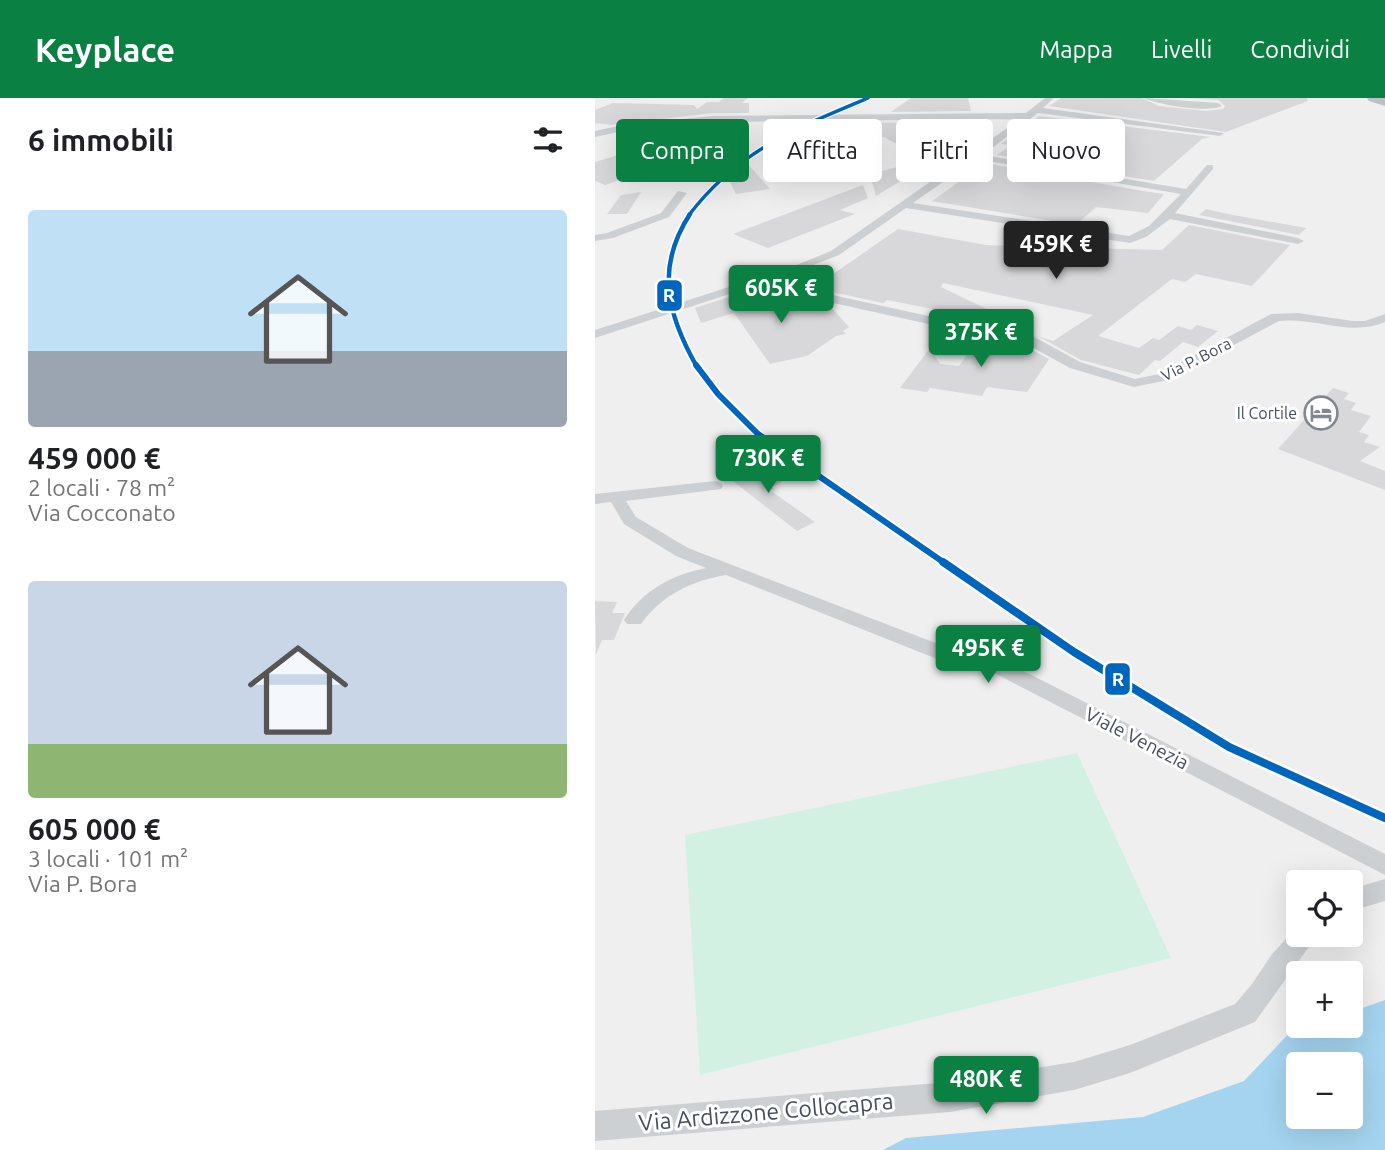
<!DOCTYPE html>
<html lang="it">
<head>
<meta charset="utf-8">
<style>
  :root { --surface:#fff; --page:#f6f6f6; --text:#202124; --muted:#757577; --accent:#0b8043 }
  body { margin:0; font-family:Ubuntu,sans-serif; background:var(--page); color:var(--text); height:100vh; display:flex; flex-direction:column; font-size:26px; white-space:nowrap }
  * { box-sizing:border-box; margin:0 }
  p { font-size:23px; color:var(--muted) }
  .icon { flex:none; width:38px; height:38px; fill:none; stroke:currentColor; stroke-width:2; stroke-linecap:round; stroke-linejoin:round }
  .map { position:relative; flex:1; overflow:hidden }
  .details { display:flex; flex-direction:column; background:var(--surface); width:595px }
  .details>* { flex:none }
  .banner { position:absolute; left:21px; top:21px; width:663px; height:63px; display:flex; gap:14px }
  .tools { position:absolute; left:691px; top:772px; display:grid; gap:14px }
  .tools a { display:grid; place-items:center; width:77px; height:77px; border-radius:7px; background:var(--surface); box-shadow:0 7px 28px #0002; font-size:35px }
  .price { position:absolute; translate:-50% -60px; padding:0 16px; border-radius:7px; background:var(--accent); color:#fff; font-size:23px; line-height:46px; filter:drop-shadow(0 2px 4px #0008) }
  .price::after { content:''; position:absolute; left:50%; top:42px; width:21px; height:16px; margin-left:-10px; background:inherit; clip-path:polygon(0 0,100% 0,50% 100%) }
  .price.active { background:#222; color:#fff }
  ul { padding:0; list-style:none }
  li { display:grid; align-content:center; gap:14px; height:371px; padding:0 28px }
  li span { display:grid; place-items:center; height:217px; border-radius:7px; color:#555 }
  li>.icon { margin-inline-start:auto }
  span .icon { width:126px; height:126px; fill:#fffc; stroke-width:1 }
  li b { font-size:30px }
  h2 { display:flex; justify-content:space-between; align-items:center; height:84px; padding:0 28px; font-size:30px }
  .pill { padding:0 24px; border-radius:7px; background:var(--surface); box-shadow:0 7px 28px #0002; font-size:24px; line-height:63px }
  .pill.active { background:var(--accent); color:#fff }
  header { display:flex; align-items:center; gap:42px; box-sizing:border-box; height:98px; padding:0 35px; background:var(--accent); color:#fff }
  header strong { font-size:33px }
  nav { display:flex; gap:38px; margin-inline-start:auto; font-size:24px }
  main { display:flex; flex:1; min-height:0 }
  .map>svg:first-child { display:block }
</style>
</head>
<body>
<header>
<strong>Keyplace</strong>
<nav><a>Mappa</a><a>Livelli</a><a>Condividi</a></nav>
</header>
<main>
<section class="details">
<h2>6 immobili<svg class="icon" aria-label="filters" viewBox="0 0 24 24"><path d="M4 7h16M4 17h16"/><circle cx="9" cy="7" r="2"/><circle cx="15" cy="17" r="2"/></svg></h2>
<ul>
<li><span style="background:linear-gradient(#bfe0f5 65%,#9aa5b1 0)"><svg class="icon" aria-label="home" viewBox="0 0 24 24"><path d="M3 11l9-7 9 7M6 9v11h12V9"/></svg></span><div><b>459 000 €</b><p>2 locali · 78 m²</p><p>Via Cocconato</p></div></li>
<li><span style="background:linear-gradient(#c9d6e8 75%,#8fb573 0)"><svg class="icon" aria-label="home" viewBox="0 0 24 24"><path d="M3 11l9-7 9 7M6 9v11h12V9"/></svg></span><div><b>605 000 €</b><p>3 locali · 101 m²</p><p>Via P. Bora</p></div></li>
</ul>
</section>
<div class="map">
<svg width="790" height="1052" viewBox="0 0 790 1052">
  <rect width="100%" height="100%" fill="#f0efef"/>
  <polygon fill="#d2f1e3" points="482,655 576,860 105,977 90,737"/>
  <path fill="#a4d4f0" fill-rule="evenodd" d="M790,902V1052H288L311,1040L548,1019L649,983L701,928H756V914ZM704,966H756V1018H704Z"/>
  <g fill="#d8d8db">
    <polygon points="129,0 153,0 147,5 154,5 154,15 117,15 17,27 0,25 0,12 18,5 99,7 102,11 112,4 124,4"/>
    <polygon points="316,0 373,0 376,13 296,14"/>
    <polygon points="466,0 547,0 564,8 611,13 628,11 630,8 623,2 588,0 712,0 713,3 631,34 454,8"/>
    <polygon points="444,18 616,39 607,41 559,83 402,57 416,47 406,46"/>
    <polygon points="378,24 383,46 359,46 346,58 281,98 275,76 330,62 289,39 255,40 226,56 207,57 206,38 232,37 235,25"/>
    <polygon points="43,51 82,64 10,87 0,83 0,64"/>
    <polygon points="152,65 175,91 141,96 133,80"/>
    <polygon points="390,65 548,93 569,96 553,115 501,109 481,127 337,103"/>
    <polygon points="268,87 273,100 245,112 260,116 173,150 138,136"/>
    <polygon points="46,94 32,116 12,116 26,97"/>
    <polygon points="611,111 633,116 711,130 704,137 604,117"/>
    <polygon points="594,127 695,147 657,188 601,176 590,184 577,181 503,238 544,250 558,240 564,242 583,228 596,232 602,227 623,233 603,249 588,244 565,263 560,262 544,277 486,262 443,238 458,243 498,217 348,185 346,189 406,218 404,224 292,202 288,205 218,190 303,131 391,147 421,148 424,130 470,138 458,149 567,152"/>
    <polygon points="140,197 167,213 200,199 234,207 254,229 248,233 251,236 241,238 212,258 175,266 139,215 106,225 100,210"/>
    <polygon points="386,236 414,240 421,243 420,247 424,245 454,261 432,294 392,289 387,298 335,290 332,294 305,290 335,250 345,266 364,268"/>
    <polygon points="738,290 754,295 749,301 761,305 756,312 776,318 764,334 774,337 769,344 785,349 765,363 790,373 790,392 683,351"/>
    <polygon points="137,365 149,374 157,374 166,370 187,384 177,389 179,391 176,393 220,424 202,433 129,376"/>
    <polygon points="0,503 22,504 17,515 30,515 19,542 7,542 1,556"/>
  </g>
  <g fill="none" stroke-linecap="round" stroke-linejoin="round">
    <polyline stroke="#b8c5c4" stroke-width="2.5" stroke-dasharray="3.5 2.5" stroke-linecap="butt" points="133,379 172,361"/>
    <g fill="#cdd0d3" fill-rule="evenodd">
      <path d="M450,0H459L448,10L629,35L625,38L443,15L388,57L591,91L612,67H618V71L580,115L703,140L709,143L703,146L575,121L551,139L535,145L311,110L244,157L182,181L201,189L347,221L423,230L485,264L540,281L564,276L676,216L703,215L758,223H770L790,216V224C754,239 721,219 684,223L573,282L539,289L475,270L415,237L347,229L193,195L171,184L0,240V232L199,168L236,153L425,21L117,24L28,33L0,39V33L28,27L117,18L431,15ZM381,61L586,96L554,128L534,138L318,105Z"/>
      <path d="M549,0L623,5L627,8C613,15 563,7 549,0Z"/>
      <polygon points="83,93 92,95 74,119 18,140 0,143 0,137 12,135 66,115"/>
      <path d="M120,383L126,385L128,388L126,391L31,403L41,419L93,450L351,549L391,554L790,756V777L380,565L342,561L131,477C96,483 67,497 46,526H32L29,522C48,492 77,477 111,470L81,458L29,426L16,404L0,406V396Z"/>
      <polygon points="790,781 790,803 756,813 756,791"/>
      <polygon points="704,827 704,836 723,836 660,924 535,975 479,992 355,1014 0,1043 0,1013 355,984 479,964 535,947 640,906 657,886 677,856"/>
    </g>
    <polygon fill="#bdc0c7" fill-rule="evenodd" points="772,0 790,0 790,8 774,3"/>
    <defs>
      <path id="rail-1-far3" d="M94,117C143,53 201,30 273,0"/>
      <path id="rail-1-far2" d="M95,116C60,170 72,216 102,269"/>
      <polyline id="rail-1-far1" points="101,267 123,296 163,336 351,466"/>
      <polyline id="rail-1" points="348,464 479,554 634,649 790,720"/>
    </defs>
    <use href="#rail-1-far3" stroke="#fff" stroke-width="6"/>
    <use href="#rail-1-far2" stroke="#fff" stroke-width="8"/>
    <use href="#rail-1-far1" stroke="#fff" stroke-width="10"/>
    <use href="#rail-1" stroke="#fff" stroke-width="13"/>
    <use href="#rail-1-far3" stroke="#0065bd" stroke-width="3.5"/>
    <use href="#rail-1-far2" stroke="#0065bd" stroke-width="4.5"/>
    <use href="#rail-1-far1" stroke="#0065bd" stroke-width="6"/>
    <use href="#rail-1" stroke="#0065bd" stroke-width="8"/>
  </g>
  <defs>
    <symbol id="hotel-ring" viewBox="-11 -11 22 22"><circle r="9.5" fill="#fff" stroke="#818690" stroke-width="1.5"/><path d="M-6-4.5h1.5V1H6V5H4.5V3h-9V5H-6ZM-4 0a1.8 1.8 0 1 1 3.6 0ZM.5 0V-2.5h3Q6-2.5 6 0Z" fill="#818690"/></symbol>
  </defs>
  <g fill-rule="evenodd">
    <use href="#hotel-ring" x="707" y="296" width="38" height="38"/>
  </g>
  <g text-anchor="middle" stroke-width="6" stroke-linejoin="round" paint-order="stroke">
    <g font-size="16" fill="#454e5d" stroke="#fff">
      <text transform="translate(601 261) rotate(-27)" y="6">Via P. Bora</text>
    </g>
    <g font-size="16" fill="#454e5d" stroke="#fff" text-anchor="end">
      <text x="702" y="321">Il Cortile</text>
    </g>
    <g font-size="19" fill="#454e5d" stroke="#fff">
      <text transform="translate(542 640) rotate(27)" y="7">Viale Venezia</text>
    </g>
    <g font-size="23" fill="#454e5d" stroke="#fff">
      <text transform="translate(171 1014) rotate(-5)" y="8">Via Ardizzone Collocapra</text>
    </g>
  </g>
  <g stroke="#fff" stroke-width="2.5">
    <rect x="61" y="181" width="27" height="33" rx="7" fill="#0065bd"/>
    <rect x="509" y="564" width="27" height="34" rx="7" fill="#0065bd"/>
  </g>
  <g font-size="19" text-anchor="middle" font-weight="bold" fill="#fff">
    <text x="74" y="204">R</text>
    <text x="523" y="588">R</text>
  </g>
</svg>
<div class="tools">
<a><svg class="icon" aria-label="locate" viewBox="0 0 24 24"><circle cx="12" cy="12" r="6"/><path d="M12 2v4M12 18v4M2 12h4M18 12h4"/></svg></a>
<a>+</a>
<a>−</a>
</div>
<b class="price active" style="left:461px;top:183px">459K €</b>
<b class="price" style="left:186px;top:227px">605K €</b>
<b class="price" style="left:386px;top:271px">375K €</b>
<b class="price" style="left:173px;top:397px">730K €</b>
<b class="price" style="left:393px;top:587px">495K €</b>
<b class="price" style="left:391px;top:1018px">480K €</b>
<div class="banner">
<a class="pill active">Compra</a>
<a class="pill">Affitta</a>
<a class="pill">Filtri</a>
<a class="pill">Nuovo</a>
</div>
</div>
</main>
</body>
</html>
